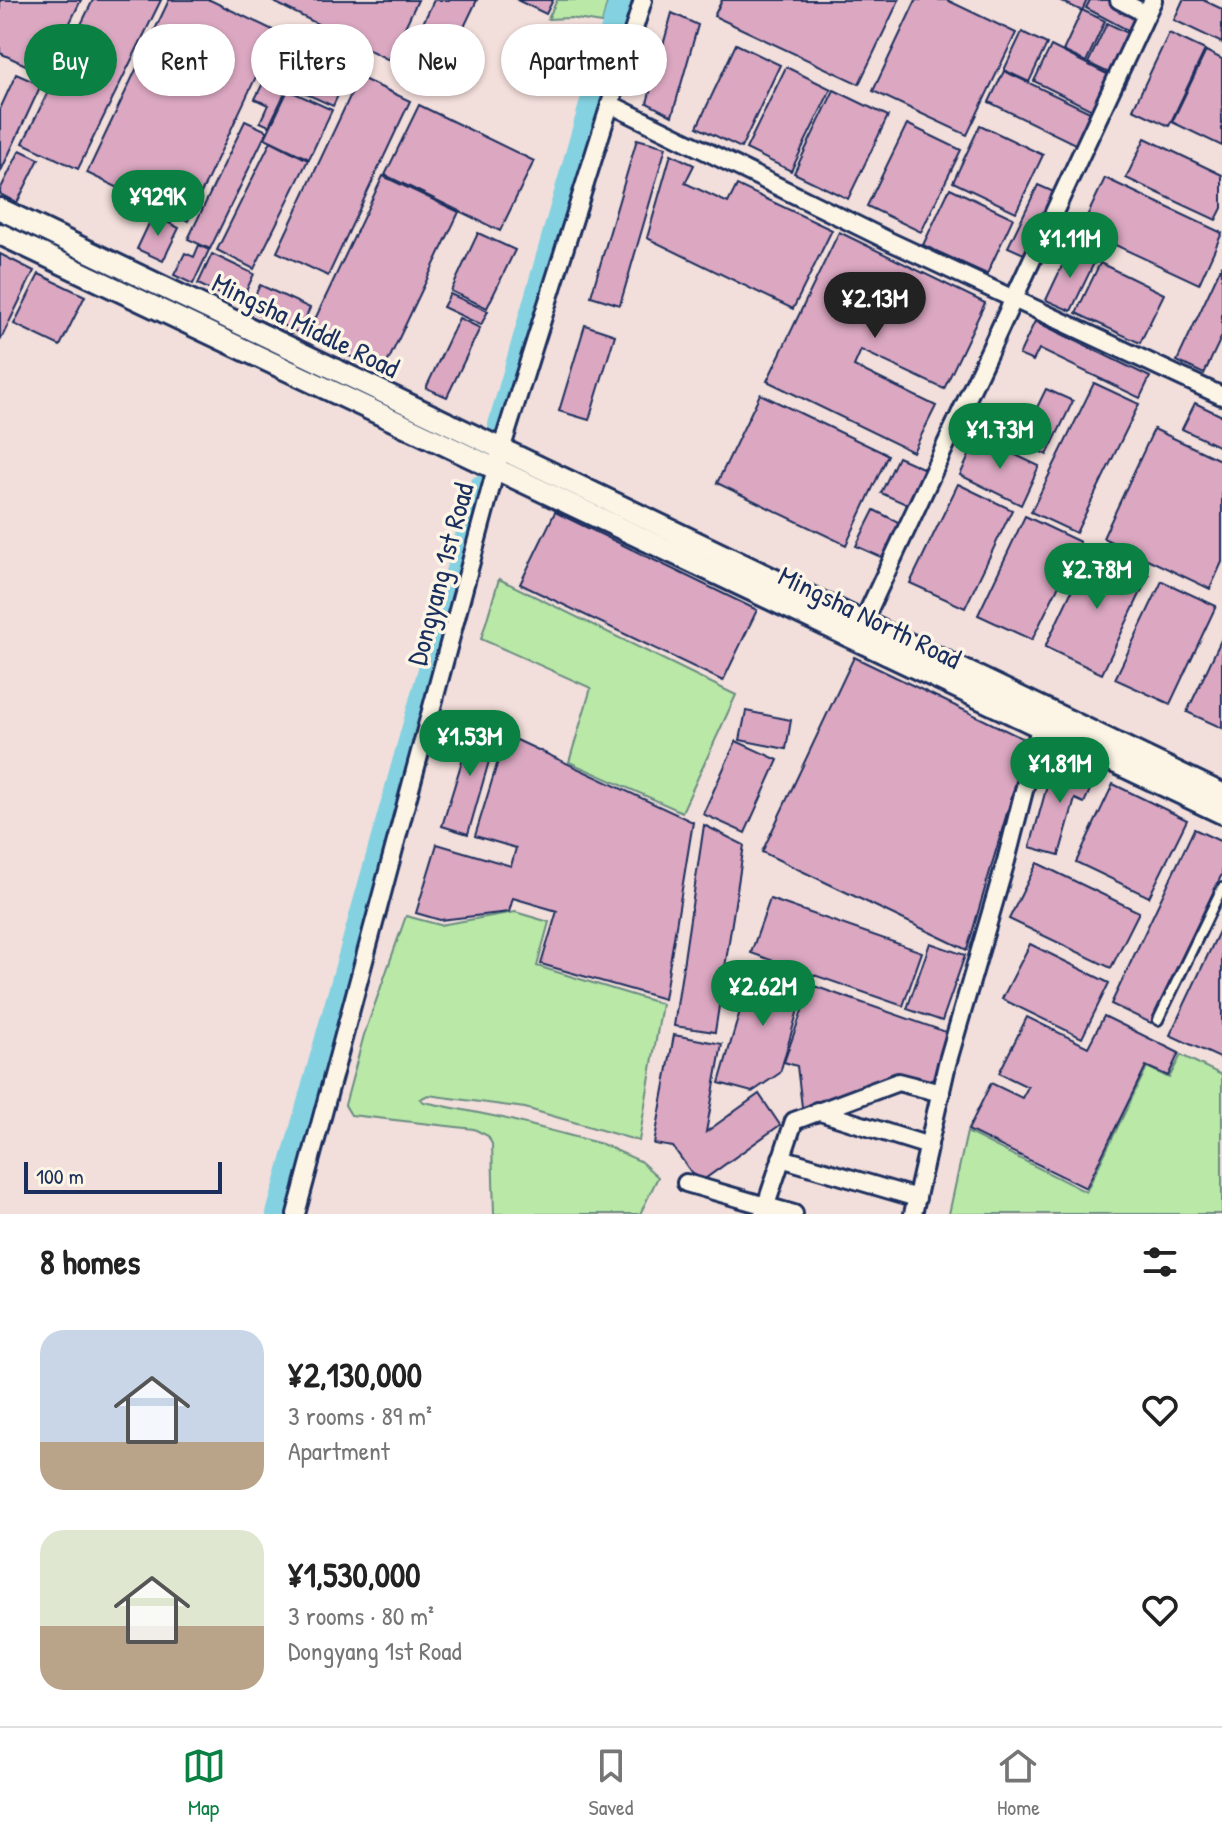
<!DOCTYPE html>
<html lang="en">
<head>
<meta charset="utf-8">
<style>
  :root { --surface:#fff; --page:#f6f6f6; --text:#222; --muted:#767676; --line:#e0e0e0; --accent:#0b8043 }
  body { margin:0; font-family:"Patrick Hand",sans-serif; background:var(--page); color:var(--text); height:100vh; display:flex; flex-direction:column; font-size:30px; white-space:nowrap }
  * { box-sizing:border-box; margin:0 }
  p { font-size:26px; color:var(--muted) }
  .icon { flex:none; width:44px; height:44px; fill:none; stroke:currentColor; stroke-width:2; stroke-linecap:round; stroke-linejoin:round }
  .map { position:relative; height:1214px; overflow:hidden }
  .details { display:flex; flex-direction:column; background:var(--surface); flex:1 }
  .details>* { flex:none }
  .guide { position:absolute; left:24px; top:24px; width:800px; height:72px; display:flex; gap:16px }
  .scale { position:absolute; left:24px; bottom:20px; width:198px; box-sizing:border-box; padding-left:8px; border:4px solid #1b2f5e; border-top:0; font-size:22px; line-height:28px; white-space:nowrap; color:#1b2f5e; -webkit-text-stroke:6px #fcf5e5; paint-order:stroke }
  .price { position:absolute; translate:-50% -68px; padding:0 18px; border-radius:28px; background:var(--accent); color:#fff; font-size:26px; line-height:52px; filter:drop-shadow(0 2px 4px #0008) }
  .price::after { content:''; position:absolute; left:50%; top:48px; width:24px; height:18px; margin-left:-12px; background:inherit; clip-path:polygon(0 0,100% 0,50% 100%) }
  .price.current { background:#222; color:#fff }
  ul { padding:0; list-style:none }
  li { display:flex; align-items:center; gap:24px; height:200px; padding:0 40px }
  li span { display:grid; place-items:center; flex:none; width:224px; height:160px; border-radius:24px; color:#555 }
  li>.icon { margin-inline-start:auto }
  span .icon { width:96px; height:96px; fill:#fffc; stroke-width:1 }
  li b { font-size:34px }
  h2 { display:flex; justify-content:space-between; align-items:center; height:96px; padding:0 40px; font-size:34px }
  .tag { padding:0 28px; border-radius:36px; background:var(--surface); box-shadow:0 2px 6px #0004; font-size:28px; line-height:72px }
  .tag.current { background:var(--accent); color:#fff }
  .dock { display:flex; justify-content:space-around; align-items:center; height:112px; border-top:2px solid var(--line); background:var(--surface); font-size:22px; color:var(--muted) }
  .dock a { display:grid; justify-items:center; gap:4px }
  .dock .current { color:var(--accent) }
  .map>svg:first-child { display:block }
</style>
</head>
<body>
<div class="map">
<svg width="1222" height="1214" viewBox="0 0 1222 1214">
  <rect width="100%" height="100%" fill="#f2deda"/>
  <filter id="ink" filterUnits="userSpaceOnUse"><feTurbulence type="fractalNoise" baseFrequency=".0125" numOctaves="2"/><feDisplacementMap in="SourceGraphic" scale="16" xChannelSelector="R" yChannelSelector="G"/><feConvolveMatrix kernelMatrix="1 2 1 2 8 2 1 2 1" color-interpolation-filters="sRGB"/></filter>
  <g filter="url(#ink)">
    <g fill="#b9e8a7" stroke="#6a8c82" stroke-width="2">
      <polygon points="557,0 608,0 602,23 570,18 548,19"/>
      <polygon points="499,579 736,695 682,812 569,762 591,688 481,639"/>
      <polygon points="515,912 549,922 537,966 662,1004 639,1141 525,1108 428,1095 420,1099 424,1102 503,1118 602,1144 640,1161 658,1177 640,1214 494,1214 492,1144 488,1136 474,1129 351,1115 345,1105 364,1035 406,916 440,925"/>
      <polygon points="1181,1055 1222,1075 1222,1214 949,1214 967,1132 1086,1192 1147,1067 1169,1078"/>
    </g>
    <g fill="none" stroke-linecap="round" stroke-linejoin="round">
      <g stroke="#84d2e1" stroke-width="24">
        <polyline points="500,425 621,0"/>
        <polyline points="278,1214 481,487"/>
      </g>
    </g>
    <g fill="#dba7c1" stroke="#1b2f5e" stroke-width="2">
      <polygon points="0,0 81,0 45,74 0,53"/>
      <polygon points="93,0 161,0 78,169 23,143"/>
      <polygon points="169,0 210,0 277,32 188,221 87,173"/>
      <polygon points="270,0 418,0 389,60"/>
      <polygon points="434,0 477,0 440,77 405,61"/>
      <polygon points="517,0 553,0 546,14"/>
      <polygon points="722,0 899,0 859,84 714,16"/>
      <polygon points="916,0 947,0 1016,33 967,135 873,91"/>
      <polygon points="1059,0 1087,0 1082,11"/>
      <polygon points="1090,0 1113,0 1142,15 1133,33 1086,8"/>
      <polygon points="1183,0 1203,0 1222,9 1222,43 1174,20"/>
      <polygon points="1082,10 1105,21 1086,62 1063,51"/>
      <polygon points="672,13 698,25 672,116 647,103"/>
      <polygon points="1107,23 1132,35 1113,75 1088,63"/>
      <polygon points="1022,32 1047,44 1029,82 1004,70"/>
      <polygon points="1169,33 1205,50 1169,126 1133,109"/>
      <polygon points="736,44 780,65 741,148 697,127"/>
      <polygon points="310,46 352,65 333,106 291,87"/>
      <polygon points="1051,46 1113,77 1096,112 1034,81"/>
      <polygon points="1206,51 1222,59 1222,146 1172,122"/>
      <polygon points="278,53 299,64 269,126 260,122 268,105 255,99"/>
      <polygon points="786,67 831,89 791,171 746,149"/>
      <polygon points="1004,71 1094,114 1079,146 989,102"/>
      <polygon points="16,74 41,85 0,173 0,109"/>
      <polygon points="359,77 410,101 328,276 277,252"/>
      <polygon points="288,90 332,110 309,159 265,138"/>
      <polygon points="834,90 888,116 848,199 794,173"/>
      <polygon points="419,105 534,161 500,231 385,175"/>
      <polygon points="245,121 267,131 210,249 188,239"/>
      <polygon points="907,124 961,150 921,232 867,206"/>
      <polygon points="980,125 1043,155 1016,212 953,182"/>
      <polygon points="1145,138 1222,175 1222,208 1216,220 1126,178"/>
      <polygon points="637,139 666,147 620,305 591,296"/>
      <polygon points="271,141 308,160 254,269 217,250"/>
      <polygon points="20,150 39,159 17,203 0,194 0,190"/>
      <polygon points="671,154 694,165 685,183 728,203 737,185 832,230 793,309 647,238"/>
      <polygon points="383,176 459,212 383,372 307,336"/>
      <polygon points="1105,178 1222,233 1199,284 1081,229"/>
      <polygon points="1038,185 1056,193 1026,255 1008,247"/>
      <polygon points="950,188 1013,218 987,274 923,245"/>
      <polygon points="153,215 179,228 163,261 137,249"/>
      <polygon points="839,232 985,303 944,389 861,350 854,366 936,406 913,452 767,381"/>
      <polygon points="478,233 515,250 487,308 451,291"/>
      <polygon points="199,245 209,250 193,284 174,275 185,253 194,257"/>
      <polygon points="1070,249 1095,261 1071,311 1046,300"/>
      <polygon points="0,254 34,271 0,341"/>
      <polygon points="212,254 254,274 240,304 198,284"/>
      <polygon points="1100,263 1164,294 1140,343 1076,313"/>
      <polygon points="1222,265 1222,336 1204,374 1177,361"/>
      <polygon points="39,274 85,296 60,346 14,324"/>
      <polygon points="260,285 310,308 299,333 248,309"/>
      <polygon points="450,294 488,311 481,325 443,307"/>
      <polygon points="459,318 480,328 447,397 426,388"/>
      <polygon points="1035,321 1150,377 1140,398 1039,349 1033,361 1019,355"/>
      <polygon points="585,325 615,335 589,420 559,411"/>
      <polygon points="1094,383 1139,404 1076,533 1031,512"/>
      <polygon points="1046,389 1073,401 1047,455 1020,442"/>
      <polygon points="760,394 888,455 846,545 717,483"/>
      <polygon points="1195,403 1222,416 1222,448 1182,429"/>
      <polygon points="1154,429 1222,461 1222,562 1210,589 1103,538"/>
      <polygon points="978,437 1039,466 1021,505 960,475"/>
      <polygon points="898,457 925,469 908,505 881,493"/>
      <polygon points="958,484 1012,510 965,608 910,583"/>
      <polygon points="874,510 900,523 883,558 856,546"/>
      <polygon points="555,512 757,610 723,681 520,584"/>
      <polygon points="1025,516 1080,542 1032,640 978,615"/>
      <polygon points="1092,548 1149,575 1102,674 1045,647"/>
      <polygon points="1162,581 1216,606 1170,704 1115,679"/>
      <polygon points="1222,638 1222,728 1187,712"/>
      <polygon points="854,657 1028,741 967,950 762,852"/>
      <polygon points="746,711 791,720 786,749 740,740"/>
      <polygon points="475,719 498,730 468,834 442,826"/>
      <polygon points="506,735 693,822 664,999 541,964 557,911 513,898 509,912 440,920 416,913 437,844 511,866 516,848 475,836"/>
      <polygon points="736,741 778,760 745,833 703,814"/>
      <polygon points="1055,757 1096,777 1084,803 1075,799 1059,855 1030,847"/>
      <polygon points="1113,784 1187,820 1149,897 1076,862"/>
      <polygon points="704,825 744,845 715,1032 674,1026"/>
      <polygon points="1194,829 1222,842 1222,874 1151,1023 1111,1004"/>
      <polygon points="1037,863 1139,912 1111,968 1009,919"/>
      <polygon points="770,899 922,952 903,1006 751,953"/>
      <polygon points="1222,925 1222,1059 1170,1035"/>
      <polygon points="930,943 965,955 942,1021 907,1009"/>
      <polygon points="1030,944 1109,983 1082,1038 1002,999"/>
      <polygon points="754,963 807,978 780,1073 752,1092 719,1083"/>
      <polygon points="811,985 949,1033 931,1083 901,1078 803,1115 797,1066 784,1062"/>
      <polygon points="1104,1016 1179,1053 1168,1076 1146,1066 1086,1188 968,1130 991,1083 1022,1098 1028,1087 999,1073 1027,1017 1088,1047"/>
      <polygon points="674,1035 722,1044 706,1132 759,1094 780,1125 699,1183 673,1147 654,1144"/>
    </g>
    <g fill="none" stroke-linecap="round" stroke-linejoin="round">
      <defs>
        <polyline id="service" points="1158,1020 1222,888"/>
        <g id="minor">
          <polyline points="1119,0 1146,14"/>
          <polyline points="610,104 889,241 1222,396"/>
          <polyline points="858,633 1153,0"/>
          <polyline points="817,1111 929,1146"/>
          <polyline points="781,1158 917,1198"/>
          <polyline points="686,1183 794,1214"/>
          <polyline points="296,1214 501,450 643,0"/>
          <polyline points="763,1214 794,1121 898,1082 941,1093"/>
          <polyline points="913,1214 947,1064 1006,861 1043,716"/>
        </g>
        <g id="tertiary">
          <polyline points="0,209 1222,794"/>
          <polyline points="0,234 1222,813"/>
        </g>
      </defs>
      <use href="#service" stroke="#1b2f5e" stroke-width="14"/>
      <use href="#minor" stroke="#1b2f5e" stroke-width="22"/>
      <use href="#tertiary" stroke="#1b2f5e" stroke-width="26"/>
      <use href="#service" stroke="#fcf5e5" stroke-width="8"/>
      <use href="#minor" stroke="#fcf5e5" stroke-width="16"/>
      <use href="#tertiary" stroke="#fcf5e5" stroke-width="20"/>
    </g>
  </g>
  <g text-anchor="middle" stroke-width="7" stroke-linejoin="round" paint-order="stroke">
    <g font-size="28" fill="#1b2f5e" stroke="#fcf5e5">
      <text transform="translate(306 325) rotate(26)" y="10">Mingsha Middle Road</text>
      <text transform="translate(440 574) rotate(-75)" y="10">Dongyang 1st Road</text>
      <text transform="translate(870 617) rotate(26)" y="10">Mingsha North Road</text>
    </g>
  </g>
</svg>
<div class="scale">100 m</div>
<b class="price" style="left:158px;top:238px">¥929K</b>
<b class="price" style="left:1070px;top:280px">¥1.11M</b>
<b class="price current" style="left:875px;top:340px">¥2.13M</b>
<b class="price" style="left:1000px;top:471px">¥1.73M</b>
<b class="price" style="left:1097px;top:611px">¥2.78M</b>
<b class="price" style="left:470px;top:778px">¥1.53M</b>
<b class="price" style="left:1060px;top:805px">¥1.81M</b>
<b class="price" style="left:763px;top:1028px">¥2.62M</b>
<div class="guide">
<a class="tag current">Buy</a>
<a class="tag">Rent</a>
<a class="tag">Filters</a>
<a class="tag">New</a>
<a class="tag">Apartment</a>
</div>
</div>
<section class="details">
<h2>8 homes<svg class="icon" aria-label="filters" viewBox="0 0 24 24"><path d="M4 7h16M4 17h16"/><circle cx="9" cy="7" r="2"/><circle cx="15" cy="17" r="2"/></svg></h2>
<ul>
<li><span style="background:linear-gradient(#c9d6e8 70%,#b9a48a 0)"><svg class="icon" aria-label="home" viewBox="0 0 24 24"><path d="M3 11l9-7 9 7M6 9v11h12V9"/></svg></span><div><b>¥2,130,000</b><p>3 rooms · 89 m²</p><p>Apartment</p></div><svg class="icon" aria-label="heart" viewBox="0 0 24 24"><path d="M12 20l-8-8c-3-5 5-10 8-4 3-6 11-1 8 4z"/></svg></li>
<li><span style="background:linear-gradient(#dfe7d0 60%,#b9a48a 0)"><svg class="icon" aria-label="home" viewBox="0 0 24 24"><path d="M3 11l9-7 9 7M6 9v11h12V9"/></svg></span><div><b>¥1,530,000</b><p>3 rooms · 80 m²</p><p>Dongyang 1st Road</p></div><svg class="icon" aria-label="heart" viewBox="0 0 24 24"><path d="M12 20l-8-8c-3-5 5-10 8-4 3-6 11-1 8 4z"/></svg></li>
</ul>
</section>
<nav class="dock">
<a class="current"><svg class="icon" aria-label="map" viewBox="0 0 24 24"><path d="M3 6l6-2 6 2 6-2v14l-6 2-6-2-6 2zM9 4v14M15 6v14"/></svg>Map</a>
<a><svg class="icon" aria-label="saved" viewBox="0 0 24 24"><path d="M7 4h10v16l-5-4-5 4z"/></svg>Saved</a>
<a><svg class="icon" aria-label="home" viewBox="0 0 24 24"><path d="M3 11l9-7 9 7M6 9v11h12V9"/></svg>Home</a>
</nav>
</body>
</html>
